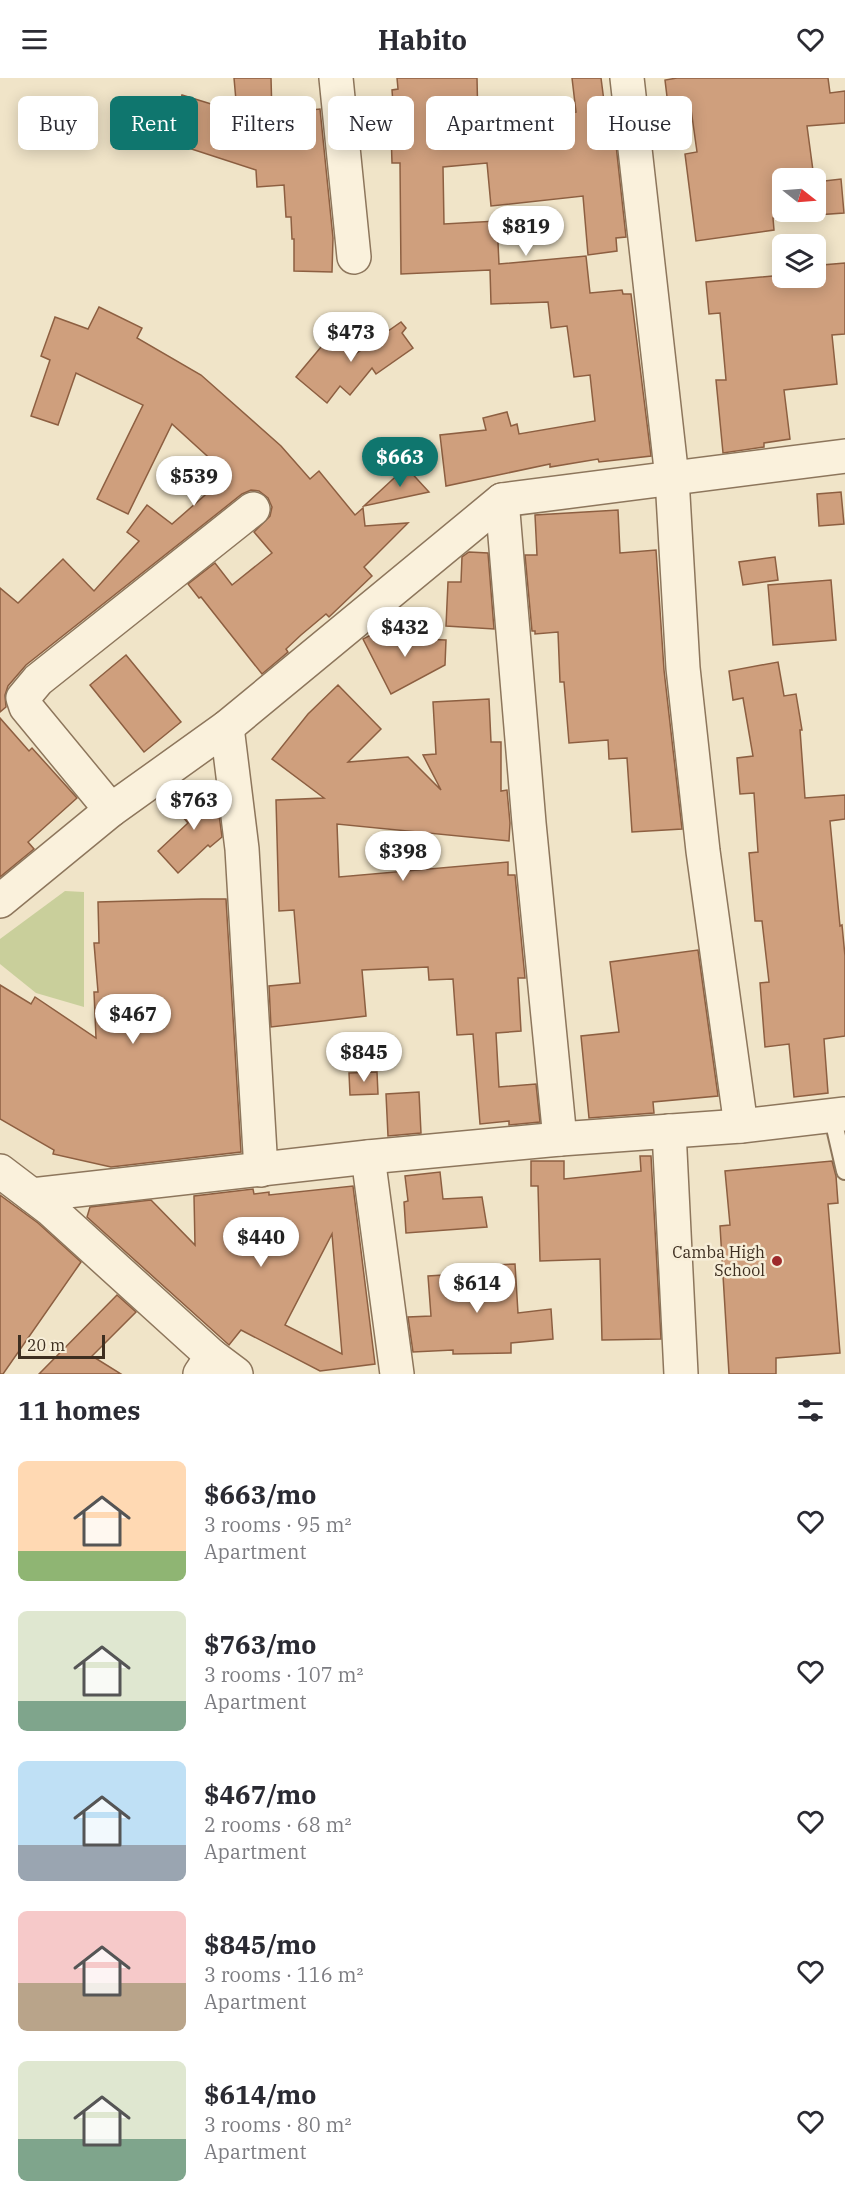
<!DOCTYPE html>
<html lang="en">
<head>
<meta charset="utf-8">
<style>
  :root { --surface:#fff; --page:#f7f7f7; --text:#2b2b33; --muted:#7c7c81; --accent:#0f766e }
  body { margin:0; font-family:"IBM Plex Serif",serif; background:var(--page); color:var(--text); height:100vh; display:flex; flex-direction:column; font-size:22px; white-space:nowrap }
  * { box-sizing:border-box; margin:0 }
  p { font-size:20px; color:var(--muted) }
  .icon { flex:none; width:33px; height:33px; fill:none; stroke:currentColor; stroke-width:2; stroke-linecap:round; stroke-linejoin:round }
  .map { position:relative; height:1296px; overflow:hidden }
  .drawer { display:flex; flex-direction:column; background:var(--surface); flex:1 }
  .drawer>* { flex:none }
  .hud { position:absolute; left:18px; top:18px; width:810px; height:54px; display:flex; gap:12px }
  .needle { width:39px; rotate:107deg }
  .tools { position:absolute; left:772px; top:90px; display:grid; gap:12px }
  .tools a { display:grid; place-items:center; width:54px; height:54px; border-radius:9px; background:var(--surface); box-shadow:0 3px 15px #0003; font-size:30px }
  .scale { position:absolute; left:18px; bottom:15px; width:87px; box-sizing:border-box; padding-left:6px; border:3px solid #3d2e20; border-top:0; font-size:16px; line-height:21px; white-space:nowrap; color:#3d2e20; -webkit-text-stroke:4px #f7eed8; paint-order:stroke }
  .price { position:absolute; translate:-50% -51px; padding:0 14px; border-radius:21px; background:#fff; color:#222; font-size:20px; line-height:39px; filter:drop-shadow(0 2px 3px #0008) }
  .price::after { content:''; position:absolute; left:50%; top:36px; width:18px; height:14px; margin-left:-9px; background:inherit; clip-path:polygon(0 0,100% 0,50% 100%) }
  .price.on { background:var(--accent); color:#fff }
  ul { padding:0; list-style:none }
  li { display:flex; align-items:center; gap:18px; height:150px; padding:0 18px }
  li span { display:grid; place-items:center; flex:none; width:168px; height:120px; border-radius:9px; color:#555 }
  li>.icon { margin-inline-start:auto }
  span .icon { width:72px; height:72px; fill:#fffc; stroke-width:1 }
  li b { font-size:26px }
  h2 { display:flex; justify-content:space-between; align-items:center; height:72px; padding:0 18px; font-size:26px }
  .tag { padding:0 21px; border-radius:9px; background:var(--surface); box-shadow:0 3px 15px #0003; font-size:21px; line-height:54px }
  .tag.on { background:var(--accent); color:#fff }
  header { display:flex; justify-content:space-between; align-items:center; height:78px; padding:0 18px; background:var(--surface); font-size:27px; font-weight:700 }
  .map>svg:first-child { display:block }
</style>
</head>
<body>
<header><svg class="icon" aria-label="menu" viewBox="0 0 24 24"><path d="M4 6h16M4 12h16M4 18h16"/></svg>Habito<svg class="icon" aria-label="heart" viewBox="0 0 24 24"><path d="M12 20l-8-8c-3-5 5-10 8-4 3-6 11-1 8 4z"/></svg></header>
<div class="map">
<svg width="845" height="1296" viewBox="0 0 845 1296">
  <rect width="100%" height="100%" fill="#f0e4c8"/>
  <polygon fill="#c9cf9b" points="65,813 84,814 84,929 36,915 0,886 0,861"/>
  <g fill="#cf9f7d" stroke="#8d5f41" stroke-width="1.5" fill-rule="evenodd">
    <polygon points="234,0 271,0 272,36 320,31 333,160 332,194 294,193 294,161 292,161 291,139 286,139 284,107 257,109 256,92 167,63 182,17 237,34"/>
    <polygon points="397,0 477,0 478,45 576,34 572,0 601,0 605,31 612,30 626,159 616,160 617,173 588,177 583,118 491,128 487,85 443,89 444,146 497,143 499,186 586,178 590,215 622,212 623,216 631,216 651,378 599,384 598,381 550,389 550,386 446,408 440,357 486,352 483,340 507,334 511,348 517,346 519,356 595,343 590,297 574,299 567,248 551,250 548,224 491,226 490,192 401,196 400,85 392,85 391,53 395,53 392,12 398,11"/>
    <polygon points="677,0 828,0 830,15 845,13 845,45 807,48 814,100 783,100 783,134 816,134 816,104 841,101 844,135 773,140 774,152 696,163 685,76 697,74 690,24 668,27 665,2"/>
    <polygon points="845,185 845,256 832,257 837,306 784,312 790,361 764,365 764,369 723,375 716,302 726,302 720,235 709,236 706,204 783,197 783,200 816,200 816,194 822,193 822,187"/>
    <polygon points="99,229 142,250 137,260 201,297 281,368 310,401 319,393 355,437 363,430 365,448 408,445 364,489 372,498 329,539 326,536 301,557 286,571 288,574 262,596 201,519 199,520 188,506 215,485 232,507 272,475 254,454 270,438 272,429 268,420 259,413 251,412 242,416 26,587 8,608 5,617 6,629 0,634 0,510 18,525 63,481 94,513 139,463 127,454 147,427 172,446 228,397 172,346 128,436 97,421 143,327 76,295 58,347 31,338 50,282 41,278 55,239 88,251"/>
    <polygon points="401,244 406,250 402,255 413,270 376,296 372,290 350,317 340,308 327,325 296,299 331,257 354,277"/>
    <polygon points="406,389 429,414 364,428"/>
    <polygon points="841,414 844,446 819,448 817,416"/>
    <polygon points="618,432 620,475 656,472 664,592 682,751 632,754 627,680 609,681 608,662 569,665 564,604 560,604 558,554 535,556 535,553 532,553 525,477 537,477 535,437"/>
    <polygon points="469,474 488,475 494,551 446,548 448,504 461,504 462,479"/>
    <polygon points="775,479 778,502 743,507 739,484"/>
    <polygon points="831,502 836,562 773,567 768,507"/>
    <polygon points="384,550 389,560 446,562 445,587 391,616 363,561"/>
    <polygon points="126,577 181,644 144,674 90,607"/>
    <polygon points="778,584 784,618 796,616 802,652 800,652 805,720 845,717 845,741 830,743 840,848 842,847 845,878 845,958 824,961 828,1015 794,1019 789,966 765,969 760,905 769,904 762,843 755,843 749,775 758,774 754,715 740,716 737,680 753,678 743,620 733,622 729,593"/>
    <polygon points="338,607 381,651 348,684 408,679 441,712 423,677 436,676 433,624 489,621 491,664 501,664 501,713 507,712 510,745 509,763 337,746 339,799 508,784 508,797 515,797 525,900 518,900 521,953 496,955 499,1009 536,1006 540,1044 509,1047 509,1043 480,1046 473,956 457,957 453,901 429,902 428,889 362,892 366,938 271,949 269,908 300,905 294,832 279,833 276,722 324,720 272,681 308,636"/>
    <polygon points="0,640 29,673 32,670 77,720 28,764 34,771 0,799"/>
    <polygon points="208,712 217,722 222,759 210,769 208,767 178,795 158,773 188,745 176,731 194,715 199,720"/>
    <polygon points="202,821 226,821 241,1074 111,1089 53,1076 54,1072 0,1041 0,907 31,926 35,919 96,960 94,914 98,914 94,865 99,865 98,824"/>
    <polygon points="698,872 718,1018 653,1024 654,1035 589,1040 581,958 619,954 610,884"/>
    <polygon points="377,994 378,1016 350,1017 349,995"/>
    <polygon points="419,1014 421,1055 388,1058 386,1016"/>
    <polygon points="640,1078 651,1078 661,1261 602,1262 600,1181 540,1183 538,1108 531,1108 531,1083 564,1083 564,1101 641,1093"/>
    <polygon points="832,1083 836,1098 838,1125 828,1126 840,1275 776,1280 776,1296 729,1296 720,1148 730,1147 725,1093"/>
    <polygon points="440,1094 443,1121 482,1119 487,1149 406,1155 404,1124 408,1123 405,1098"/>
    <path d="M353,1108L375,1286L320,1293L241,1252L229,1267L87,1139L90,1129L151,1122L195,1167L194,1118L253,1111L254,1116L269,1114V1117ZM332,1156L342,1276L285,1247Z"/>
    <polygon points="0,1117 38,1145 81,1184 3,1296 0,1296"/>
    <polygon points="515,1186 518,1235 551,1231 553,1261 511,1265 511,1275 453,1276 453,1272 413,1274 408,1239 431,1238 428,1198 476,1195 475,1188"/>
    <polygon points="117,1217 136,1234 92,1278 121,1296 39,1296"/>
  </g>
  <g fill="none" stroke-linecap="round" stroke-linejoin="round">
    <defs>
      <polyline id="service" points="832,1037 845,1093"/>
      <g id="minor">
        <polyline points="336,0 354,179"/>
        <polyline points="627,0 672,400 683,590 703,773 741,1048"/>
        <polyline points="502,422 529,745 560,1061"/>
        <polyline points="227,649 242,771 261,1092"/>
        <polyline points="111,732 26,629 23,620 38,602 253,431"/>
        <polyline points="0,823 111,732 227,649 502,422 845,378"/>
        <polyline points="669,1053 681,1296"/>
        <polyline points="368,1079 397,1296"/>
        <polyline points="32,1117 368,1079 560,1061 741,1048 845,1036"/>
        <polyline points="200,1296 212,1278"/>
      </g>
      <polyline id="tertiary" points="0,1093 50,1131 212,1278 236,1296"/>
    </defs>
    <use href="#service" stroke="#8d765c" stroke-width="20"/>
    <use href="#minor" stroke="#8d765c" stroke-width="36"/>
    <use href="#tertiary" stroke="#8d765c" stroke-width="36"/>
    <use href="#service" stroke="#faf1dc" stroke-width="16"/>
    <use href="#minor" stroke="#faf1dc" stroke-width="33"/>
    <use href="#tertiary" stroke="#faf1dc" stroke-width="33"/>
  </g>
  <circle fill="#9e2a2b" stroke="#f7eed8" stroke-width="2" cx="777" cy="1183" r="6"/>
  <g text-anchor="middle" stroke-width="5" stroke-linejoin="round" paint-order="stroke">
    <g font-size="16" fill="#3d2e20" stroke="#f7eed8" text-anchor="end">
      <text x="765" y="1180">Camba High<tspan x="765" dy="18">School</tspan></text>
    </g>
  </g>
</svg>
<div class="tools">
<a><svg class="needle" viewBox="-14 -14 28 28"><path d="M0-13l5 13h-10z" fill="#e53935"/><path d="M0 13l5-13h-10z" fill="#7c7c81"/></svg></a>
<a><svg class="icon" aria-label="layers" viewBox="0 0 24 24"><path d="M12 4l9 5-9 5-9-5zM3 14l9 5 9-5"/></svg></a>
</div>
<div class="scale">20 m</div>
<b class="price" style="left:526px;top:179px">$819</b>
<b class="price" style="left:351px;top:285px">$473</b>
<b class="price on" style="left:400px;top:410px">$663</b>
<b class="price" style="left:194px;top:429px">$539</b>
<b class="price" style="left:405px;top:580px">$432</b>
<b class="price" style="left:194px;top:753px">$763</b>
<b class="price" style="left:403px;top:804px">$398</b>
<b class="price" style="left:133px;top:967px">$467</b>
<b class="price" style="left:364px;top:1005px">$845</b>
<b class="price" style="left:261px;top:1190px">$440</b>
<b class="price" style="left:477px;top:1236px">$614</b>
<div class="hud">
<a class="tag">Buy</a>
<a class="tag on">Rent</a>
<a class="tag">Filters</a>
<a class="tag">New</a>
<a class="tag">Apartment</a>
<a class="tag">House</a>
</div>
</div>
<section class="drawer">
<h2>11 homes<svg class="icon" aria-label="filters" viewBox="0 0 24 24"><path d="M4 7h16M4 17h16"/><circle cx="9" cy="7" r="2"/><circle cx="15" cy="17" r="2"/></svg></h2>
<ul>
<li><span style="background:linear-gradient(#ffd9b3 75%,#8fb573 0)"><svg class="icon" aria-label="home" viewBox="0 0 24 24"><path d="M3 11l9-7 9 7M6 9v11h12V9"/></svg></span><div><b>$663/mo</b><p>3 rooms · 95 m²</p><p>Apartment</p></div><svg class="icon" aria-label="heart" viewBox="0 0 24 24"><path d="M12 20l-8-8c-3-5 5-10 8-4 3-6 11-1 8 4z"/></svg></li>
<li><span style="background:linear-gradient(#dfe7d0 75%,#7fa58c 0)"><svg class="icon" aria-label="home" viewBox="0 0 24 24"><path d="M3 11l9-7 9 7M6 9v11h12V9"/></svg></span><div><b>$763/mo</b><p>3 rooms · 107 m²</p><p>Apartment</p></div><svg class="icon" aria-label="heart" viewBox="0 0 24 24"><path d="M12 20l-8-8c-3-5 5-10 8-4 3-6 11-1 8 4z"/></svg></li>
<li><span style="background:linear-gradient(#bfe0f5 70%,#9aa5b1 0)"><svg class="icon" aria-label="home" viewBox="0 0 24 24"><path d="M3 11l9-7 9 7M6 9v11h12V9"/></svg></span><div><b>$467/mo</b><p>2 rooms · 68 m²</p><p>Apartment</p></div><svg class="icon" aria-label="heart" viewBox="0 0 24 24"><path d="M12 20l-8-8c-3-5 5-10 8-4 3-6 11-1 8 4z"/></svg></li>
<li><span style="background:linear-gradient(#f6c9c9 60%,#b9a48a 0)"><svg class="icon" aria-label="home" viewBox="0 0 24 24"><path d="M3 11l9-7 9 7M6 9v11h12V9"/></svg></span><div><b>$845/mo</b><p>3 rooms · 116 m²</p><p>Apartment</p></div><svg class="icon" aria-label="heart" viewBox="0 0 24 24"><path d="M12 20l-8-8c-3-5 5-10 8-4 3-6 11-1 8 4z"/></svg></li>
<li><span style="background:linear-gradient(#dfe7d0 65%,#7fa58c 0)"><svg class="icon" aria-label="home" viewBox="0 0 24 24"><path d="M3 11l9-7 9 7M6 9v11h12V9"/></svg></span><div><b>$614/mo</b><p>3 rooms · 80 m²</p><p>Apartment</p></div><svg class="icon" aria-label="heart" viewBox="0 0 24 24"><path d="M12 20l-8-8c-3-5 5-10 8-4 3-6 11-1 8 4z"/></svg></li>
</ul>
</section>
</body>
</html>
